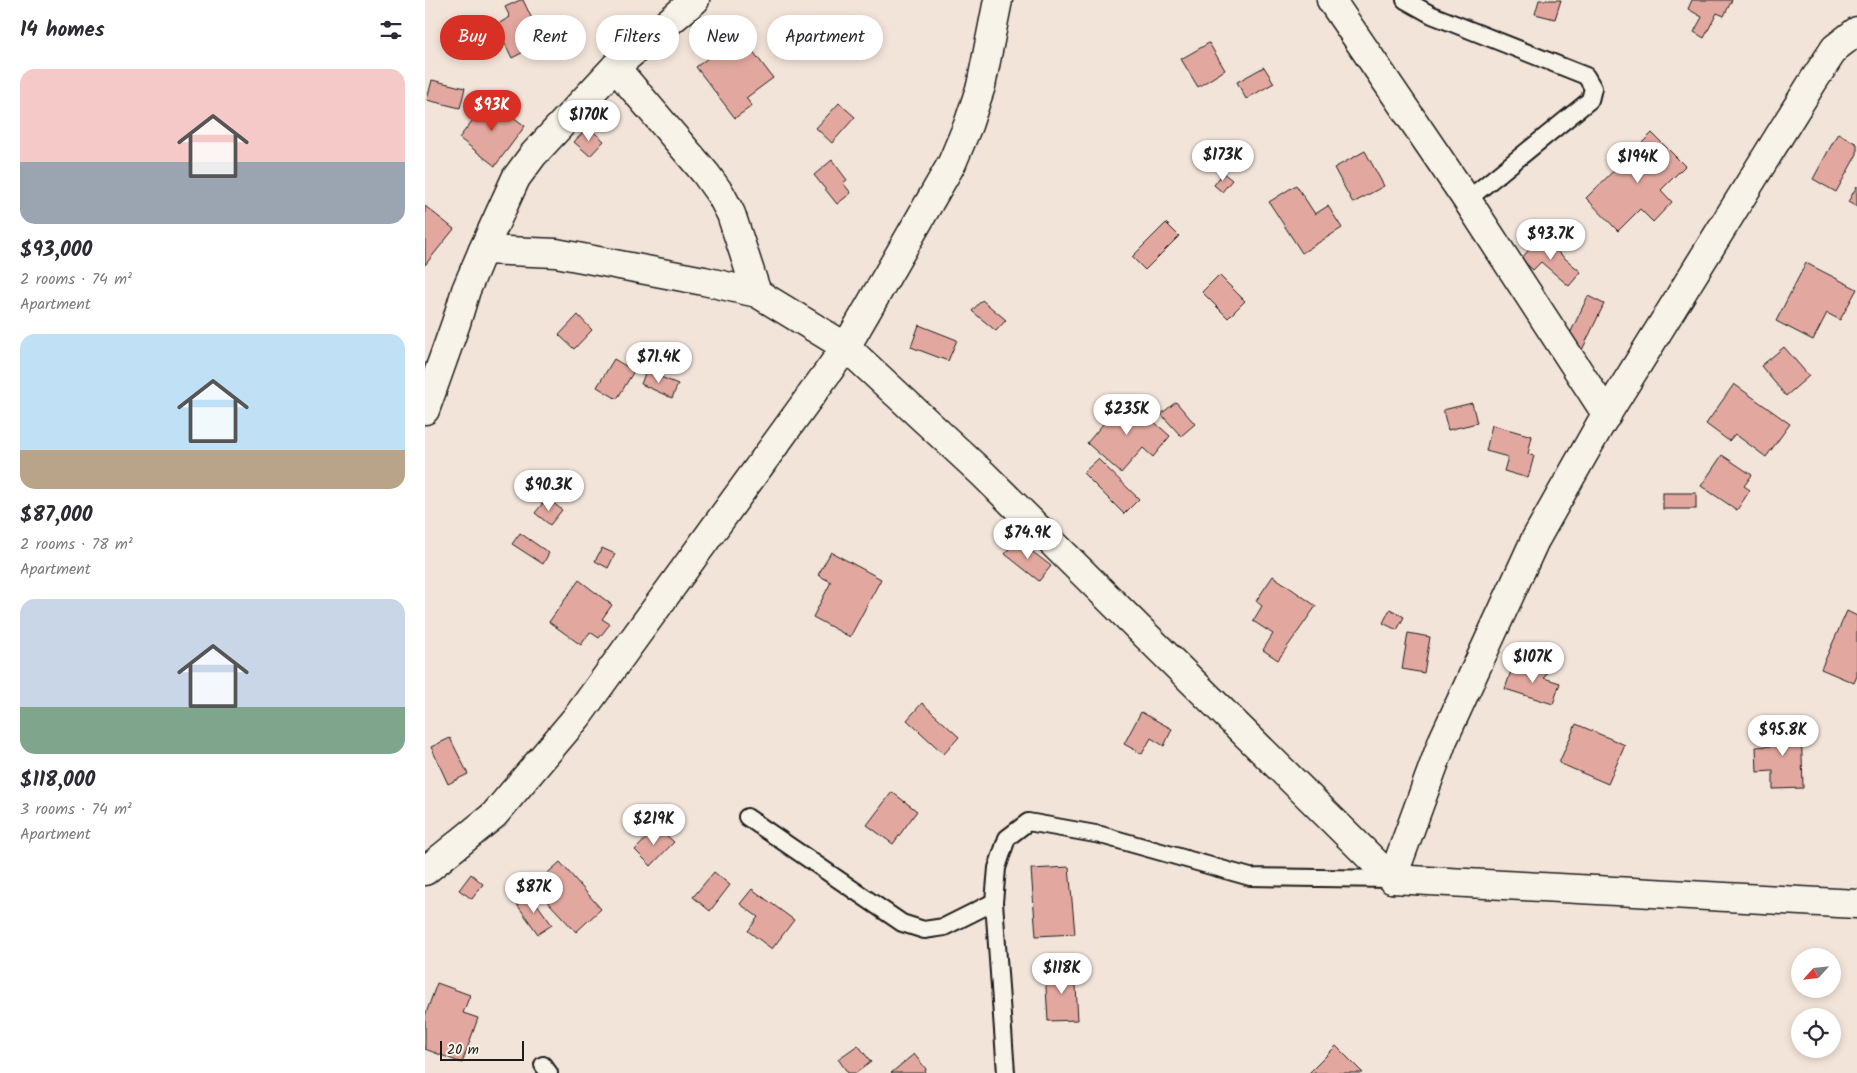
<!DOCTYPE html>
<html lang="en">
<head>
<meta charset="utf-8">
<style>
  :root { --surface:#fff; --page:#f2f2f3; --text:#2b2b33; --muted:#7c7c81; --accent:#d93025 }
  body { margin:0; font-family:Kalam,sans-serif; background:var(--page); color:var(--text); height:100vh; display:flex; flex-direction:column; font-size:19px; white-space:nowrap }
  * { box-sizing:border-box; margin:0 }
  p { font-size:16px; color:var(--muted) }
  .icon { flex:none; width:28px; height:28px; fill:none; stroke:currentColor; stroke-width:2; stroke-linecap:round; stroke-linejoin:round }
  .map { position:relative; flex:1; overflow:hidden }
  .details { display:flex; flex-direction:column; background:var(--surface); width:425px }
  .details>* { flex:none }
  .banner { position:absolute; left:15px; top:15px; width:475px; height:45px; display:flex; gap:10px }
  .needle { width:32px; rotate:243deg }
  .controls { position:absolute; left:1366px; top:948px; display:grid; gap:10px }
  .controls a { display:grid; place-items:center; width:50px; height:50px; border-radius:50%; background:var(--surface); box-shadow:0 2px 8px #0003; font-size:25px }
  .scale { position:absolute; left:15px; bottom:12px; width:84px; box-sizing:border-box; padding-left:5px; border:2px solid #1c1c1c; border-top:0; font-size:14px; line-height:18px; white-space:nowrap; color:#1c1c1c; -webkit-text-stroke:4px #f7f3e8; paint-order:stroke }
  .price { position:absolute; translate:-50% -42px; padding:0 11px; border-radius:18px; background:#fff; color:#222; font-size:16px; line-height:32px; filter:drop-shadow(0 1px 2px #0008) }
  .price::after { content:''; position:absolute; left:50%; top:30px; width:15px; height:11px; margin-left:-8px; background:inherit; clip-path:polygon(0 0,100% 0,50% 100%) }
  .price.on { background:var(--accent); color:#fff }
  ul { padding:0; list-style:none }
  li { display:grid; align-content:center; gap:10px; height:265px; padding:0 20px }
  li span { display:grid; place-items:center; height:155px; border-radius:15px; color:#555 }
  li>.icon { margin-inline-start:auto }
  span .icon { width:90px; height:90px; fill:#fffc; stroke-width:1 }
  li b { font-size:21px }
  h2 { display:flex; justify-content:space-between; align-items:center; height:60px; padding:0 20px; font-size:21px }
  .chip { padding:0 18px; border-radius:22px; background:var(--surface); box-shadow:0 2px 8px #0003; font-size:18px; line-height:45px }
  .chip.on { background:var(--accent); color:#fff }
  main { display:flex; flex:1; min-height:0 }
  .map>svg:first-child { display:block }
</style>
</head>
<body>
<main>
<section class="details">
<h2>14 homes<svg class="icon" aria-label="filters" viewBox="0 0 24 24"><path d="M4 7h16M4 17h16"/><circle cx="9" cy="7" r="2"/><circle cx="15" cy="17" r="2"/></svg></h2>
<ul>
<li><span style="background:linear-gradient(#f6c9c9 60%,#9aa5b1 0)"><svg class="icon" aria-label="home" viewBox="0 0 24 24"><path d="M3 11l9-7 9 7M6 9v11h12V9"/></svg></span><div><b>$93,000</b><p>2 rooms · 74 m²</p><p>Apartment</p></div></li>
<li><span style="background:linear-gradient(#bfe0f5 75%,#b9a48a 0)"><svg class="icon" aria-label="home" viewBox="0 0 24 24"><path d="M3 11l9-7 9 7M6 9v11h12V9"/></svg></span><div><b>$87,000</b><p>2 rooms · 78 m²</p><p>Apartment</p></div></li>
<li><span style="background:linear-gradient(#c9d6e8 70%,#7fa58c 0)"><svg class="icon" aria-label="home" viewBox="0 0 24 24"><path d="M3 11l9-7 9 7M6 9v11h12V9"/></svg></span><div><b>$118,000</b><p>3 rooms · 74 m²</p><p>Apartment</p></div></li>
</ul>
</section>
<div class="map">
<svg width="1432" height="1073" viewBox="0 0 1432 1073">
  <rect width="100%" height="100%" fill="#f3e4d9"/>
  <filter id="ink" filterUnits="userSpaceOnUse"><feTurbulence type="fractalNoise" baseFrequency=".02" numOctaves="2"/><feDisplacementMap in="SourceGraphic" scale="10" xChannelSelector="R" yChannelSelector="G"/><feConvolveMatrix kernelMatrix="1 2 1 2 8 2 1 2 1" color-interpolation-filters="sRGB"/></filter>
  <g filter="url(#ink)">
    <g fill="#e2a89f" stroke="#1c1c1c">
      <polygon points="95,0 98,0 108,21 100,25 110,46 87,58 71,25 85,17 80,7"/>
      <polygon points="1114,0 1136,0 1130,19 1110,14"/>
      <polygon points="1267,0 1307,0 1299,16 1292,13 1279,38 1269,32 1277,17 1263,9"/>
      <polygon points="315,34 348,78 321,98 327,106 310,118 271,67"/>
      <polygon points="784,43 800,70 773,87 756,59"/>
      <polygon points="839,67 849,83 821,99 812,82"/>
      <polygon points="7,80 40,88 35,108 2,100"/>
      <polygon points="64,99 100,126 70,166 34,138"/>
      <polygon points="414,103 430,117 407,143 391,128"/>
      <polygon points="163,127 179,141 165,156 149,142"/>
      <polygon points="1227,133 1260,166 1236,190 1247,202 1228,222 1215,209 1193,231 1161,198"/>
      <polygon points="1413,133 1432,144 1432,154 1411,192 1388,179"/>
      <polygon points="940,151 959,186 928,203 909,168"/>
      <polygon points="407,160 422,180 418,183 426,193 412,204 389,175"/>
      <polygon points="798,173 807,180 797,192 789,185"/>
      <polygon points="871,185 890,214 903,206 917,228 877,253 844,202"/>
      <polygon points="1432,186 1432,207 1423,202"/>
      <polygon points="0,206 29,229 0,265"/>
      <polygon points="741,223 754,236 720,270 707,257"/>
      <polygon points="1115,237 1156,272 1144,286 1116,262 1108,270 1096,259"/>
      <polygon points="1381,263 1432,289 1415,320 1402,313 1388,340 1351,321"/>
      <polygon points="794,275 820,301 803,318 777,292"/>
      <polygon points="1163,296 1179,304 1157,350 1141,342"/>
      <polygon points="557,300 581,320 571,331 547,311"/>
      <polygon points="153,315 167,330 149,349 134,335"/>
      <polygon points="494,325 532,340 523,361 486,347"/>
      <polygon points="1359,347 1384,376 1361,396 1336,366"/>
      <polygon points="189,359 209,371 192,399 172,387"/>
      <polygon points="221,371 253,384 247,398 216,384"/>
      <polygon points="1309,384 1365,424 1341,457 1310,434 1304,441 1281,424"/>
      <polygon points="701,397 745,436 728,457 718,448 696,473 662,443"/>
      <polygon points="751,402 770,424 756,436 736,414"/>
      <polygon points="1047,403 1052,423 1023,430 1018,410"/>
      <polygon points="1067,425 1107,436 1103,454 1109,456 1103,478 1079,471 1083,457 1061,451"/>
      <polygon points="1297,455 1327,475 1319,486 1325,490 1312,510 1276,486"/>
      <polygon points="673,459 714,499 699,514 658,473"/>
      <rect x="1238" y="493" width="33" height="16"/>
      <polygon points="122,498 137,510 125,525 110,513"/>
      <polygon points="95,533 124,553 118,564 87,544"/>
      <polygon points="591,539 626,566 614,581 580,554"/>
      <polygon points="177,548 190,554 183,568 170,561"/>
      <polygon points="406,552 456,579 425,637 388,617 406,582 393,575"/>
      <polygon points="848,576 891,606 853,660 838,650 848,634 828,621 837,606 831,601"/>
      <polygon points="154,580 187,605 177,619 185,624 174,638 165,632 156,645 124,622"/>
      <polygon points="965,609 979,617 972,630 958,623"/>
      <polygon points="1422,611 1432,616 1432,676 1429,683 1396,669"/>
      <polygon points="983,633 1005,637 999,673 977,669"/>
      <polygon points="1103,665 1122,672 1119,678 1135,683 1128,704 1080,689 1087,668 1101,673"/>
      <polygon points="497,703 534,737 519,754 482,720"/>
      <polygon points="716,712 747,729 739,746 726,738 717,754 699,744"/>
      <polygon points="1151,724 1200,745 1183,784 1134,763"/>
      <polygon points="1376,724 1378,788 1348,789 1348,771 1332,772 1331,747 1345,746 1344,725"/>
      <polygon points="25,738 43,774 23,784 6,747"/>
      <polygon points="467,792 492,811 468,844 442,825"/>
      <polygon points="232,827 249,842 226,866 210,850"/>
      <polygon points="135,862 176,909 151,932 108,886"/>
      <polygon points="644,867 650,934 611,936 606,869"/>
      <polygon points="289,872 305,885 285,911 268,897"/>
      <polygon points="46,874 58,884 47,899 34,890"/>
      <polygon points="327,889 369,920 347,949 323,931 333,917 315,904"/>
      <polygon points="104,893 127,925 113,934 91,903"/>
      <polygon points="650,969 653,1020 623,1021 620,971"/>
      <polygon points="12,983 45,995 38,1013 53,1018 37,1063 0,1049 0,1016"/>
      <polygon points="433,1045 446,1062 431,1073 423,1073 413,1059"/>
      <polygon points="911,1046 938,1073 884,1073"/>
      <polygon points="489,1054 501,1069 499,1073 466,1073"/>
    </g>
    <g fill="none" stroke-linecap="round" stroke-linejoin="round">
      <defs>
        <g id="lane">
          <polyline points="980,0 1007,15 1161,76 1168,88 1165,100 1042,200"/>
          <polyline points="322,817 477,923 499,930 519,927 569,902"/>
          <polyline points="118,1065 124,1073"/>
          <polyline points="581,1073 569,902 572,868 582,838 603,822 676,835 825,877 967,879"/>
        </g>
        <g id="street">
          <polyline points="573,0 556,86 543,125 527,163 421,347 558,474 967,879 1432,904"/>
          <polyline points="906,0 1042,200 1182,415"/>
          <polyline points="190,67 281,174 296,195 306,214 332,293"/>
          <polyline points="58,250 91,178 108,155 190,67 270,0"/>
          <polyline points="0,410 31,323 41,290 58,250 131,253 279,281 332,293 421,347 152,717 69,815 0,871"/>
          <polyline points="967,879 1018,740 1110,540 1175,425 1387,83 1410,48 1432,31"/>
        </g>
      </defs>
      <use href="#lane" stroke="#1c1c1c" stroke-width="20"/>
      <use href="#street" stroke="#1c1c1c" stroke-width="31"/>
      <use href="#lane" stroke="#f7f3e8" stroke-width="16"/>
      <use href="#street" stroke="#f7f3e8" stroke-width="28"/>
    </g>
  </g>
</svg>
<div class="controls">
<a><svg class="needle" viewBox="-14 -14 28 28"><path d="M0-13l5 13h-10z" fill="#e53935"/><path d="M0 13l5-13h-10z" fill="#7c7c81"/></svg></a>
<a><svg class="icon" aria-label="locate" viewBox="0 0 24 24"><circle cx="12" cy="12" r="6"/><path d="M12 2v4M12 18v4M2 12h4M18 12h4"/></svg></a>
</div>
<div class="scale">20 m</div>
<b class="price on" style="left:67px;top:132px">$93K</b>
<b class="price" style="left:164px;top:142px">$170K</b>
<b class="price" style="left:798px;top:182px">$173K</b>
<b class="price" style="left:1213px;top:184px">$194K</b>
<b class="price" style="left:1126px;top:261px">$93.7K</b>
<b class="price" style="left:234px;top:384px">$71.4K</b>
<b class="price" style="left:702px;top:436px">$235K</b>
<b class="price" style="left:124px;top:512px">$90.3K</b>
<b class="price" style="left:603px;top:560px">$74.9K</b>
<b class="price" style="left:1108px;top:684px">$107K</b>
<b class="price" style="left:1358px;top:757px">$95.8K</b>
<b class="price" style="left:229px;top:846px">$219K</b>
<b class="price" style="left:109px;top:914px">$87K</b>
<b class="price" style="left:637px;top:995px">$118K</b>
<div class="banner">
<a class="chip on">Buy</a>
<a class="chip">Rent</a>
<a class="chip">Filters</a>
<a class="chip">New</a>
<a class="chip">Apartment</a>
</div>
</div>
</main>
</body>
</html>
